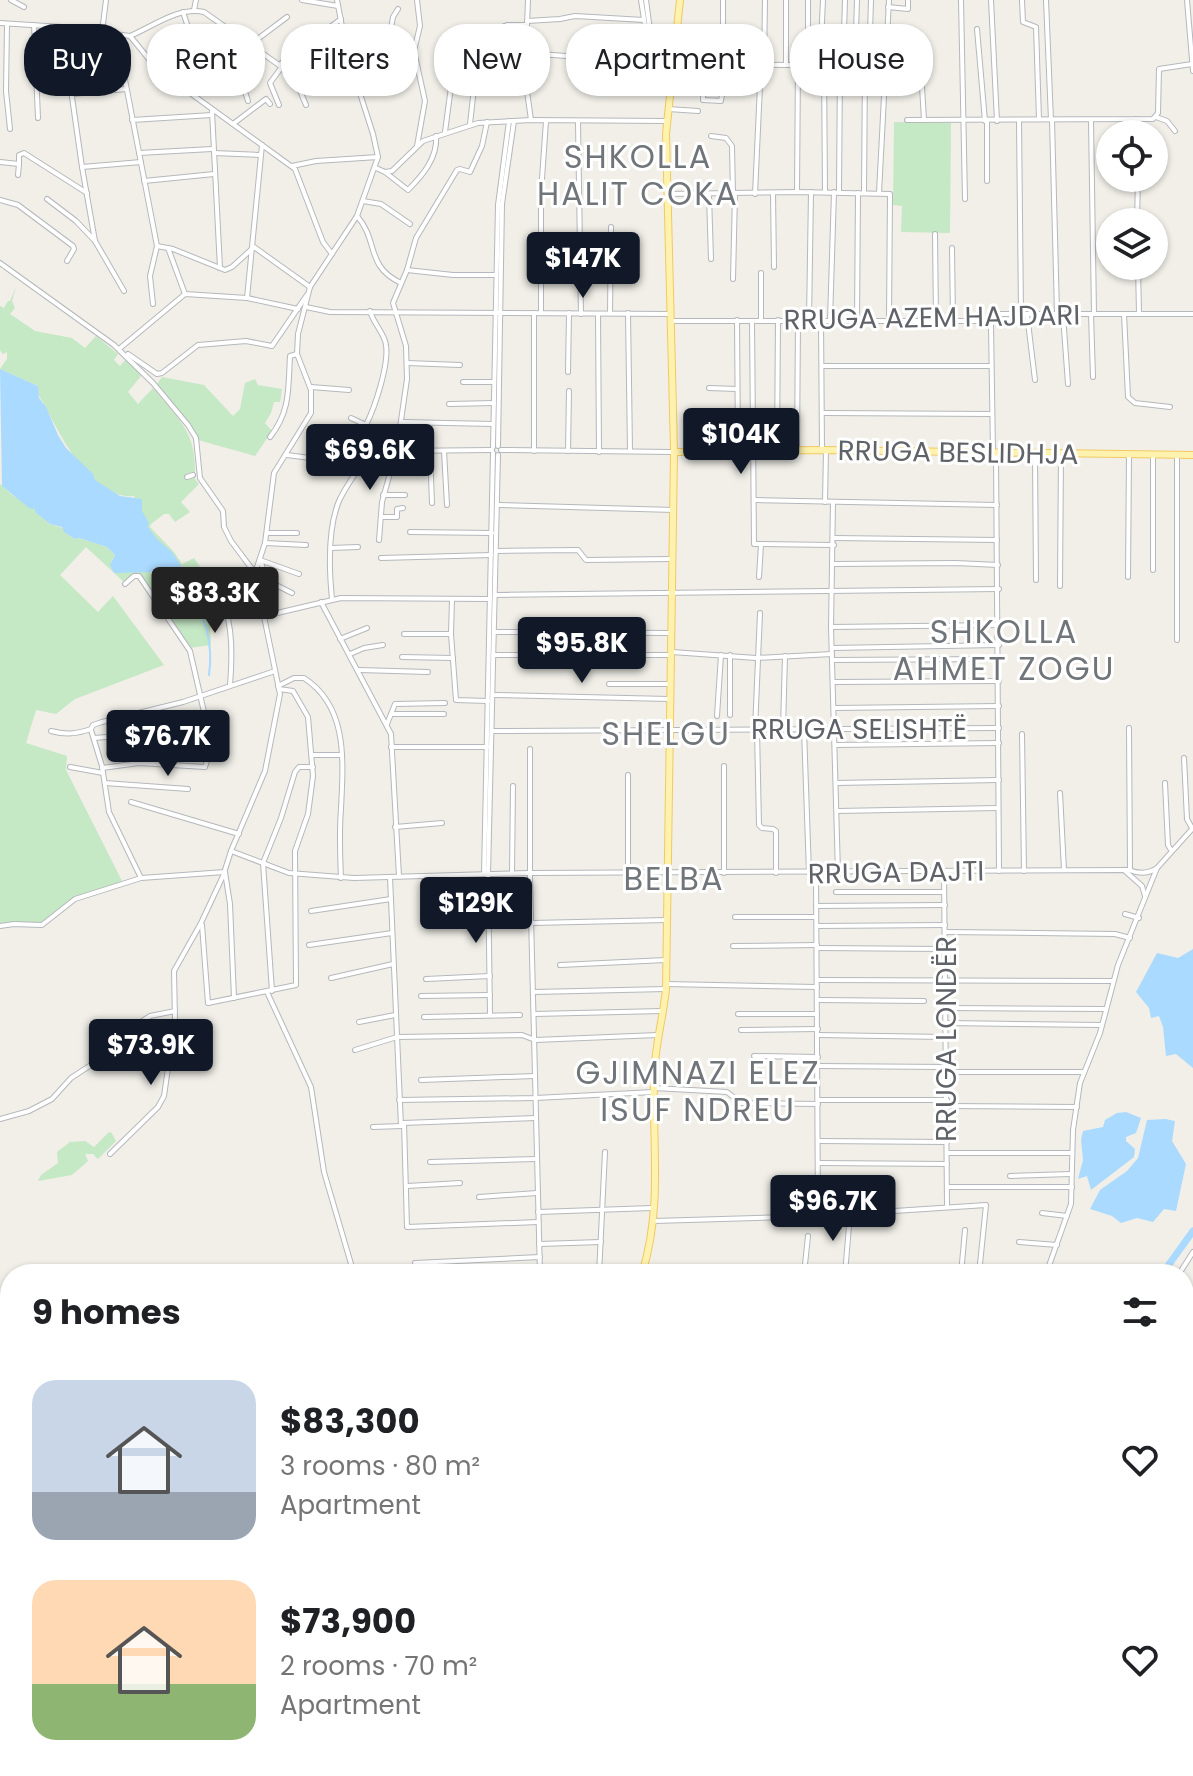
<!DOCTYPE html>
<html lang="en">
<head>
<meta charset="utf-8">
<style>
  :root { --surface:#fff; --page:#f6f6f6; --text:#202124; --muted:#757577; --accent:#111827 }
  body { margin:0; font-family:Poppins,sans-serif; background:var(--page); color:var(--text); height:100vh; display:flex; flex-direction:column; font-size:30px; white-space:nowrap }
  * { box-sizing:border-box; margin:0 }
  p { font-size:26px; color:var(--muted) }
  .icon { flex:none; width:44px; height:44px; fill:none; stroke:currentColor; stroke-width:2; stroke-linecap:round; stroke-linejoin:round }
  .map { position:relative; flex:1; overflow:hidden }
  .panel { position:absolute; left:0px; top:1264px; width:1194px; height:512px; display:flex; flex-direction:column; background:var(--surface); border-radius:32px 32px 0 0; box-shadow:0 2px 6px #0004 }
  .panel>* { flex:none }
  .banner { position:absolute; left:24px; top:24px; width:1146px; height:72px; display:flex; gap:16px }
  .fabs { position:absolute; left:1096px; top:120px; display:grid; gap:16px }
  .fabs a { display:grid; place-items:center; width:72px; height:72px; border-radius:50%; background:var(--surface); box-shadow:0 2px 6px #0004; font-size:40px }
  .price { position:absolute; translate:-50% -68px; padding:0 18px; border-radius:8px; background:var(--accent); color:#fff; font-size:26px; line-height:52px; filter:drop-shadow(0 2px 4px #0008) }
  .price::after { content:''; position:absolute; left:50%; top:48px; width:24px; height:18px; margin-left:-12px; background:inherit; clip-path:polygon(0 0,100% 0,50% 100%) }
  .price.selected { background:#222; color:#fff }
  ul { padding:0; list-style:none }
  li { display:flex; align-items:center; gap:24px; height:200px; padding:0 32px }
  li span { display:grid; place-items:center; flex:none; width:224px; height:160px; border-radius:24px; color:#555 }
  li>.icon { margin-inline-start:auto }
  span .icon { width:96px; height:96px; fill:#fffc; stroke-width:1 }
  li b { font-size:34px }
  h2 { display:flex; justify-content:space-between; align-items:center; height:96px; padding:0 32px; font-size:34px }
  .chip { padding:0 28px; border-radius:32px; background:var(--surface); box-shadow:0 2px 6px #0004; font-size:28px; line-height:72px }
  .chip.selected { background:var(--accent); color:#fff }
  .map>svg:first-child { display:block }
</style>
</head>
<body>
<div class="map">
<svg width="1193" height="1776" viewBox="0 0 1193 1776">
  <rect width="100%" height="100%" fill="#f1efe8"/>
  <g fill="#c5e8c5">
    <polygon points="894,122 951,123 950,233 901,232 902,206 893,205"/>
    <path d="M16,287L12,301L15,308L10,314L35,331L72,338L85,348L96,336L118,354L114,360L120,366L126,359L141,376L128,392L138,404L153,388C184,426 196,432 195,479L199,484L181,502L190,512L175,522L169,514H164L151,524L150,527L174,552L182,564L194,558L221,597L208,603L210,609L224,606L227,621L218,619L210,624L211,645L189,648L178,628L140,575L125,583L86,547L60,575L98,612L113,596L164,665L75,699L56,714L36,710L26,743L67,756L66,770L123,883L78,896L51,918L39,923L0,925V484L12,495L35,508V512L50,524L63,528L65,532L75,539L79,538L107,547L115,555L111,562C128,582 130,566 148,571C161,575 169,589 183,593L184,584L193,583C180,561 170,555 155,537C145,525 142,510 134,496C93,500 62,439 46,408C42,399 37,397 38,386L0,369L7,359V352L3,354L0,350V306L4,308L8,301H10Z"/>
    <polygon points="162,377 204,385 233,416 240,409 245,383 255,379 258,385 282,389 280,402 274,402 271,413 265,423 272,431 255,456 198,440 195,432 157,384"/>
    <polygon points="111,1132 116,1141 98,1159 93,1154 85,1154 88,1161 72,1175 38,1181 41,1175 58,1163 57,1152 70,1142 85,1141 94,1147 108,1133"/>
    <polygon points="10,1453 10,1531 0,1525 0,1459 3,1461"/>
    <polygon points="385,1766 426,1766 427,1776 386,1776"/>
    <polygon points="1096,1766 1139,1766 1142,1776 1096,1776"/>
  </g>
  <g fill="#aadaff">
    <polygon points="0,369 38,386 39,398 46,407 58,435 66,448 93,474 95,480 120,496 142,499 142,511 149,523 148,527 157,539 172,552 193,584 184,584 183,594 158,580 152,572 114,573 110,565 115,555 107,547 79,538 75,539 64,532 62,527 50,524 35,512 35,509 29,508 2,486"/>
    <polygon points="1193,949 1193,1068 1176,1054 1166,1056 1163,1027 1159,1016 1151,1018 1149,1008 1136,992 1157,953 1178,958"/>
    <polygon points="1126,1112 1141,1118 1136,1133 1126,1137 1126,1141 1135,1149 1134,1157 1091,1190 1087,1176 1078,1179 1083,1160 1081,1140 1083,1131 1103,1127 1105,1120 1117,1113"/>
    <polygon points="1165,1119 1175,1121 1172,1141 1186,1164 1176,1211 1164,1209 1153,1222 1137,1218 1121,1223 1112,1216 1090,1209 1100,1190 1127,1171 1138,1158 1147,1120"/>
  </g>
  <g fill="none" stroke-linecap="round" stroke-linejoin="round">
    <path stroke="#aadaff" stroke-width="2" d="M184,584C203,610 214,641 209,675"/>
    <g stroke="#aadaff" stroke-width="7">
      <polyline points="1162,1274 1193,1231"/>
      <polyline points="704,1766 705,1776"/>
    </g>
    <defs>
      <g id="minor">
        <polyline points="11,0 24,7"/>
        <polyline points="302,0 338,6"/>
        <polyline points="417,0 420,26 414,51 425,101 417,146"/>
        <polyline points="528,0 525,77 531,120"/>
        <polyline points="641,0 649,51 656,55 674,56"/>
        <polyline points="646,0 652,45 657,49 674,49"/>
        <polyline points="961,0 965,199"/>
        <polyline points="991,0 997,121"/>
        <polyline points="1022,0 1023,22 1036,27 1039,119"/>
        <polyline points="1046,0 1051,120"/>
        <polyline points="1187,0 1193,71"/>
        <polyline points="888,7 908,9 908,0"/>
        <polyline points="194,10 196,0"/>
        <polyline points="183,12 202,70"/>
        <polyline points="527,21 560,19 575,16 644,20"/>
        <polyline points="0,23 62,27 130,36 157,69 295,169 323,242 332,254"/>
        <polyline points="7,24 6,91 10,129"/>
        <polyline points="34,25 38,118"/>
        <polyline points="62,27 82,167 95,241"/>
        <polyline points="224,27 248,101"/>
        <polyline points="977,29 985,121"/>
        <polyline points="494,30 507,25 527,25"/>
        <polyline points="102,32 106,0"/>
        <polyline points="116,33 157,246 150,276 153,304"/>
        <path d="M130,36C152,27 179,6 204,12L279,65L298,86L306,105"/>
        <polyline points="251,44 287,17"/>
        <polyline points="526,53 633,61 660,56 660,50"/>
        <polyline points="674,64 904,66"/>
        <polyline points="704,64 703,100 721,101 723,88"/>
        <polyline points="723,64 723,0"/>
        <polyline points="764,64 765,0"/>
        <polyline points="786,64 786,0"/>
        <polyline points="808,64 808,0"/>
        <polyline points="820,64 823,0"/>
        <polyline points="824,64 825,192"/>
        <polyline points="843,64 845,0"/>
        <polyline points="855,64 857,0"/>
        <polyline points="279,65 341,19"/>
        <polyline points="869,65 871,0"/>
        <polyline points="68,66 121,60"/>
        <polyline points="921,70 924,120"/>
        <polyline points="357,85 384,68 393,17 398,9"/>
        <polyline points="73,94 126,89"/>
        <polyline points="279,105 270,83 281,68"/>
        <polyline points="668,109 698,111"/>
        <polyline points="212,111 220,268"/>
        <polyline points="1156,117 1167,121 1175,131"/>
        <polyline points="1136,119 1137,134"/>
        <polyline points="132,120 212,115"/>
        <polyline points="907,120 1153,119 1158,113 1159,69 1192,64"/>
        <polyline points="1052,120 1057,313"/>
        <polyline points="1091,120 1094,314"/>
        <polyline points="1019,121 1021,313"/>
        <polyline points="578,122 581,314"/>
        <polyline points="233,124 266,99 270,104"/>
        <polyline points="470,124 476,70"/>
        <polyline points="445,132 456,49"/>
        <polyline points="711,136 726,138 732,146 733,194"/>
        <polyline points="139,153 212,149"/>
        <polyline points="214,153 259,155"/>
        <polyline points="0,162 19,164 19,155 24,153 87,193"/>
        <polyline points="292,166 316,161 378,157"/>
        <polyline points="82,167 141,162"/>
        <polyline points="376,168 385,172 392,171 423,141 478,123 531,120 667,121"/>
        <path d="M385,172L408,190C422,176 438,158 436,136"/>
        <polyline points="18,175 19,164"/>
        <polyline points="144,181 214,174"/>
        <polyline points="987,181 987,121"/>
        <polyline points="797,192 798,64"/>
        <polyline points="839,192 840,64"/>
        <polyline points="773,193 774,267"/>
        <polyline points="864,193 865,65"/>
        <polyline points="879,193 889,0"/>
        <polyline points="667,194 797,192 890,194 889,320"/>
        <polyline points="755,194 761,64"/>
        <polyline points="709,195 711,259"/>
        <polyline points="47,199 76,221 95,241 124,291"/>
        <polyline points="0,200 18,205 73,246 74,249 67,261"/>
        <polyline points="363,201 381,204 410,224"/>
        <path d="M357,216C379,241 365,266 401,283"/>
        <polyline points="1137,222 1138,178"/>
        <polyline points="935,234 936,320"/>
        <polyline points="157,246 173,249 225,270 232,267 254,247 310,287"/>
        <polyline points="168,248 185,294"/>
        <polyline points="952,248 953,321"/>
        <polyline points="0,263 114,345 153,383 188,425 196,438 200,478 223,511 224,527 231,541 255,573"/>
        <polyline points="1138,266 1139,314"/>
        <polyline points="407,270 453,275 496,275"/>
        <polyline points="761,273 761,321"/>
        <polyline points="733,279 735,194"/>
        <polyline points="247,298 262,145"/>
        <polyline points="306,307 330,312 671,314"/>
        <polyline points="534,313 534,451"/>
        <polyline points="541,313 541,193 546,121"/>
        <polyline points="610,313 611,227"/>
        <polyline points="628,313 630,451"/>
        <polyline points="598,314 599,452"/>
        <polyline points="1027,314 1035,380"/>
        <polyline points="1091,314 1093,377"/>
        <polyline points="1124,314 1128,397 1135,403 1170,407"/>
        <polyline points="1063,315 1068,384"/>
        <polyline points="737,320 738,450"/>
        <polyline points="671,321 992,321"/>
        <polyline points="752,321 754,544 834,545"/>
        <polyline points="809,321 811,192"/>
        <polyline points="821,321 822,450"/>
        <polyline points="830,321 834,192"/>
        <polyline points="857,321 858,193"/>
        <polyline points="119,349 185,294 247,298 298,309"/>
        <polyline points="128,354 157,374 162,373 198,345 246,341 272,346 307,295"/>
        <polyline points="407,363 460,365"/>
        <polyline points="822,366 991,366"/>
        <polyline points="568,372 569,313"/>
        <polyline points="463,382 494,382"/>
        <polyline points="311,387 349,390"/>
        <polyline points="709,388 737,389"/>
        <polyline points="449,404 494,403"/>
        <polyline points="823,413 992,414"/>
        <path d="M351,418L366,425C375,407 389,365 386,345C385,334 373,323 370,311"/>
        <polyline points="401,422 493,424"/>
        <path d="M270,437C291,411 288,387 290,356L297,354"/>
        <polyline points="498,446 502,204 514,121"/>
        <polyline points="493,447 498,205 509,121"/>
        <polyline points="501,450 672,452"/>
        <polyline points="777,450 778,320"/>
        <polyline points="797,450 798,321"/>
        <polyline points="430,451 432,503"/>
        <polyline points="444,451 447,505"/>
        <polyline points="568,451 569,391"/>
        <polyline points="993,453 991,325 994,314 1193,314"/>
        <polyline points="996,453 999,871"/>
        <polyline points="1035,453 1036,580"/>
        <polyline points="1153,454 1153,570"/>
        <polyline points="287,455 310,458 396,451 492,450"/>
        <polyline points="187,477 193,475"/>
        <polyline points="383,495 405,495"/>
        <polyline points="755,500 997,505"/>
        <polyline points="825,502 826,450"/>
        <polyline points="833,502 831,627 838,873"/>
        <polyline points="498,505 674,510"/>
        <polyline points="381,517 397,517 397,509 403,508"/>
        <polyline points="410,532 492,533"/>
        <polyline points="268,533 297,533"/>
        <polyline points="833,538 997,540"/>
        <polyline points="379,540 382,502 397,448 407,379 406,346 393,303 407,270 416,238 457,170 460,169 470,172 482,146 487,122"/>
        <polyline points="265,543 306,545"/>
        <polyline points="331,548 358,547"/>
        <polyline points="497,551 578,550 586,560 672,559"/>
        <polyline points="381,558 491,555"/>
        <polyline points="260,560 299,574"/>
        <polyline points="261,562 266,580 292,593"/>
        <polyline points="833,564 956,563 998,565"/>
        <polyline points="759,577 761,545"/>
        <polyline points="1128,577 1129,454"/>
        <path d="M213,581C233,611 233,650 230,685"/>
        <polyline points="1060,586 1061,453"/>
        <polyline points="495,595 999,589"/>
        <path d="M332,599C329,569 327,530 339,501C347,484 359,468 369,453"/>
        <polyline points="452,599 451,634 456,700 488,701"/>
        <polyline points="321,602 391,734 399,876"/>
        <polyline points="273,614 341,598 490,599"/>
        <polyline points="831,627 999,625"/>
        <polyline points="495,632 670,633"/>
        <polyline points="404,634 451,634"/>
        <polyline points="340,639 367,628"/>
        <polyline points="1177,640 1177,455"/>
        <polyline points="832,648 999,645"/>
        <polyline points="672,652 756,658 832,654"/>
        <polyline points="350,654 364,648 383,645"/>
        <polyline points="494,655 671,655"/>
        <polyline points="730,655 730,715"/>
        <polyline points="402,657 453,658"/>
        <polyline points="832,660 998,659"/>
        <polyline points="359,670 428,672"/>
        <polyline points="833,682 999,681"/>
        <polyline points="609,684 670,684"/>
        <path d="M278,686L294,678H304C349,707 343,763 341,809C339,832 340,855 341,878"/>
        <polyline points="494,695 669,699"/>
        <polyline points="834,708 999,706"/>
        <polyline points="392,714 444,714"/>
        <polyline points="717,716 721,655"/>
        <polyline points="387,724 395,704 445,703"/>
        <polyline points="1129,728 1130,869"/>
        <polyline points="783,729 785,656"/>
        <polyline points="804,729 809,873"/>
        <polyline points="91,730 102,766 109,812 141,878"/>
        <polyline points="755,730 760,613"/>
        <polyline points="757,730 759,825 762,828 773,829 776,831 776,873"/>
        <path d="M51,731C66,735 76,734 91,729L93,725L102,722L183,702L275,671"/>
        <polyline points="492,731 999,728"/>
        <polyline points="1022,734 1024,871"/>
        <polyline points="94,738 202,729 207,725 190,651 139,576 134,576 125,584"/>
        <polyline points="835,745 999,743"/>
        <polyline points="391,747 487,747"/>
        <polyline points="530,749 530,877 540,1274"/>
        <polyline points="312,755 342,755"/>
        <polyline points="1184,758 1187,819 1192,828"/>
        <polyline points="724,766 724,873"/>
        <polyline points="70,767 103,773"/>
        <polyline points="102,768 139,763 205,767 207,761"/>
        <polyline points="105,783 188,789"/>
        <polyline points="836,783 999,780"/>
        <polyline points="1165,783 1168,845 1171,850"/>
        <polyline points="1060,793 1064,870"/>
        <polyline points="131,802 239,834"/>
        <polyline points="837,811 998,808"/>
        <polyline points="395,827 442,823"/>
        <path d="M231,851L289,873L354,878L530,873L1129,870C1139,874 1148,874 1157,868"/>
        <polyline points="1124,870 1142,886 1145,896"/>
        <polyline points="628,872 628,775"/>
        <polyline points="944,872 947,1205"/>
        <polyline points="512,873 513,786"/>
        <polyline points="816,873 818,1216"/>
        <polyline points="484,874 493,453"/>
        <polyline points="390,877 401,1126"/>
        <polyline points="836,892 944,892"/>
        <polyline points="816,906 945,905"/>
        <polyline points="311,911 391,899"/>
        <polyline points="1125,914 1139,918"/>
        <polyline points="735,917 816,917"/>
        <polyline points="532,923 667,920"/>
        <polyline points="202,925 208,1003 296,985 295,851 308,814 313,776 308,717 293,691 279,689"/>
        <polyline points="0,926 14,924 42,925 75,899 141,878 225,872 230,904 234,998"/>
        <polyline points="817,926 945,925"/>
        <polyline points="945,932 1115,934 1130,938"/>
        <polyline points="309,945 392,933"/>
        <polyline points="733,946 817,945"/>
        <polyline points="817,948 943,949"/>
        <polyline points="560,965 666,960"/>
        <polyline points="331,978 393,964"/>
        <polyline points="426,979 490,976"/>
        <polyline points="817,980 1113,981"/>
        <polyline points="666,984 817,987"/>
        <polyline points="272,991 263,863 281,818 295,772 299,767 313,767"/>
        <polyline points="267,992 311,1087 324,1172 354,1274"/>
        <polyline points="534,992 666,989"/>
        <polyline points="421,996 490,995"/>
        <polyline points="817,1000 924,1001"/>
        <polyline points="946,1008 1106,1009"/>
        <polyline points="534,1014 663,1011"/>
        <polyline points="738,1014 817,1014"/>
        <polyline points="490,1015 488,874 498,455"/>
        <polyline points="424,1017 520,1015"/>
        <polyline points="359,1022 395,1015"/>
        <polyline points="946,1023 1102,1025"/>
        <polyline points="741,1030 818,1029"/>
        <polyline points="818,1035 946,1037"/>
        <polyline points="355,1050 397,1037 522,1035 535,1040 658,1035"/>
        <polyline points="754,1056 818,1057"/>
        <polyline points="818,1066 946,1067"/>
        <polyline points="946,1072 1084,1072"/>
        <polyline points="421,1080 534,1076"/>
        <polyline points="654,1088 727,1092 741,1103 818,1104"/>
        <polyline points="399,1100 535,1098 654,1092"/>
        <polyline points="818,1100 947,1100"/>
        <polyline points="947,1106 1077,1107"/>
        <polyline points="0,1119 29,1111 52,1099 71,1078 91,1065 107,1044 150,1016 175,1011"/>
        <polyline points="403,1123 536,1118"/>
        <polyline points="404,1123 407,1227 538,1222"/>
        <polyline points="373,1127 402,1126"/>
        <polyline points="818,1141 947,1142"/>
        <polyline points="947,1153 1072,1153"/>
        <polyline points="110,1154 158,1107 164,1096 175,1019 174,971 201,923 223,876 231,851 265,771 280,694 255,573 265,543 274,473 311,413 311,390 297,354 298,334 310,287 357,216 378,157 373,134 347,53 337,0"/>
        <polyline points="430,1162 536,1159"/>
        <polyline points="818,1163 947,1164"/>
        <polyline points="1010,1176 1071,1174"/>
        <polyline points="407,1186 460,1183"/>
        <polyline points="947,1187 1072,1187"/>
        <polyline points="479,1197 537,1193"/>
        <polyline points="538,1212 652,1208"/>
        <polyline points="1042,1213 1067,1216"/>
        <polyline points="654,1221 818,1216 986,1205 979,1274"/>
        <polyline points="1019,1242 1057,1245"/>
        <polyline points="539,1244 601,1242"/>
        <polyline points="415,1263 540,1257"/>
        <polyline points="644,1269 658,1274"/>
        <polyline points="599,1274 605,1152"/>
        <polyline points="804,1274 808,1236"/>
        <polyline points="830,1274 831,1269"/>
        <polyline points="845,1274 850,1214"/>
        <polyline points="961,1274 965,1230"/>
        <polyline points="1046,1274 1071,1204 1073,1130 1080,1083 1100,1033 1118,965 1157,868 1193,828"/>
        <polyline points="1179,1274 1193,1252"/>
        <polyline points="0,1403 10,1415"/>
        <polyline points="1184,1431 1193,1440"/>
        <polyline points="0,1442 10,1435"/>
        <polyline points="1184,1536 1193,1532"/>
        <polyline points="52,1766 58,1776"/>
        <polyline points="107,1766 111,1776"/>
        <polyline points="0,1767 13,1776"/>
        <polyline points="135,1776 156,1774 176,1776"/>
        <polyline points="728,1776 733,1766"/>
      </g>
      <g id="major">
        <polyline points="674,450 666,134 680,0"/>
        <polyline points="675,452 822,450 1193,455"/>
        <path d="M642,1274C663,1206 652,1144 654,1075C655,1046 663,1018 666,989L674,453"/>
        <polyline points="612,1766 619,1776"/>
      </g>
    </defs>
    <use href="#minor" stroke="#b5b8bc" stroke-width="6"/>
    <use href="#major" stroke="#f2c960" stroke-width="8"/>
    <use href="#minor" stroke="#fff" stroke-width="4"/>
    <use href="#major" stroke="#fff2af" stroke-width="6"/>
  </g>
  <g text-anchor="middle" stroke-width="6" stroke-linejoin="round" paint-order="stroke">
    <g font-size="28" fill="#5f6368" stroke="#fff">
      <text transform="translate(932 317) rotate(-1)" y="10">RRUGA AZEM HAJDARI</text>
      <text transform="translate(958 452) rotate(1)" y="10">RRUGA BESLIDHJA</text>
      <text x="859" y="739">RRUGA SELISHTË</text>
      <text transform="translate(896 872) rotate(-1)" y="10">RRUGA DAJTI</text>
      <text transform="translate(946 1039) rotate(-90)" y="10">RRUGA LONDËR</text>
    </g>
    <g font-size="32" letter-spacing="2" fill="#70757a" stroke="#fff">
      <text x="638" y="168">SHKOLLA<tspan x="638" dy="37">HALIT COKA</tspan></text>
      <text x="1004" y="643">SHKOLLA<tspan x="1004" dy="37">AHMET ZOGU</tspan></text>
      <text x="666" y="745">SHELGU</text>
      <text x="674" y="890">BELBA</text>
      <text x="698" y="1084">GJIMNAZI ELEZ<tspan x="698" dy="37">ISUF NDREU</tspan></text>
    </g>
  </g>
</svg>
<div class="fabs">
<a><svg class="icon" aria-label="locate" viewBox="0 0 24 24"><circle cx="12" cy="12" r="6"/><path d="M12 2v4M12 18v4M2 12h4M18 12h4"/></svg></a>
<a><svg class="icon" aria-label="layers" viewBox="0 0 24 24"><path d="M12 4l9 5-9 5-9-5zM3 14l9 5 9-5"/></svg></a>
</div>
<b class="price" style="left:583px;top:300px">$147K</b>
<b class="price" style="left:741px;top:476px">$104K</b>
<b class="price" style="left:370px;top:492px">$69.6K</b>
<b class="price selected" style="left:215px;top:635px">$83.3K</b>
<b class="price" style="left:582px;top:685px">$95.8K</b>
<b class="price" style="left:168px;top:778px">$76.7K</b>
<b class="price" style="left:476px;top:945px">$129K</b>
<b class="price" style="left:151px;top:1087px">$73.9K</b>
<b class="price" style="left:833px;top:1243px">$96.7K</b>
<div class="banner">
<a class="chip selected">Buy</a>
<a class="chip">Rent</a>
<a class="chip">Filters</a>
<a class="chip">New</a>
<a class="chip">Apartment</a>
<a class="chip">House</a>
</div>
<section class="panel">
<h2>9 homes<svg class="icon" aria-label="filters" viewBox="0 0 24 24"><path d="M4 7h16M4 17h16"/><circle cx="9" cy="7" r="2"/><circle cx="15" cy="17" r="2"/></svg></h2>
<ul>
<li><span style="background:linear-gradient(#c9d6e8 70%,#9aa5b1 0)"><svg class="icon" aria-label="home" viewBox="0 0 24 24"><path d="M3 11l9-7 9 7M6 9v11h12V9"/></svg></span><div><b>$83,300</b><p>3 rooms · 80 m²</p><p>Apartment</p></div><svg class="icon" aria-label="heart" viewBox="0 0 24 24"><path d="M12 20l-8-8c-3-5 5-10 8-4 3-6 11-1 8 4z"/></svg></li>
<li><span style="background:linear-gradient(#ffd9b3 65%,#8fb573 0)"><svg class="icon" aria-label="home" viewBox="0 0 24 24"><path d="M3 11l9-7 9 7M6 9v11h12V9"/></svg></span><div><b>$73,900</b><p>2 rooms · 70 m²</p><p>Apartment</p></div><svg class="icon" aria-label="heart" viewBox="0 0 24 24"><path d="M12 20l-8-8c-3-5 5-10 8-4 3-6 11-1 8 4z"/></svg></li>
</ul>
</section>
</div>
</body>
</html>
